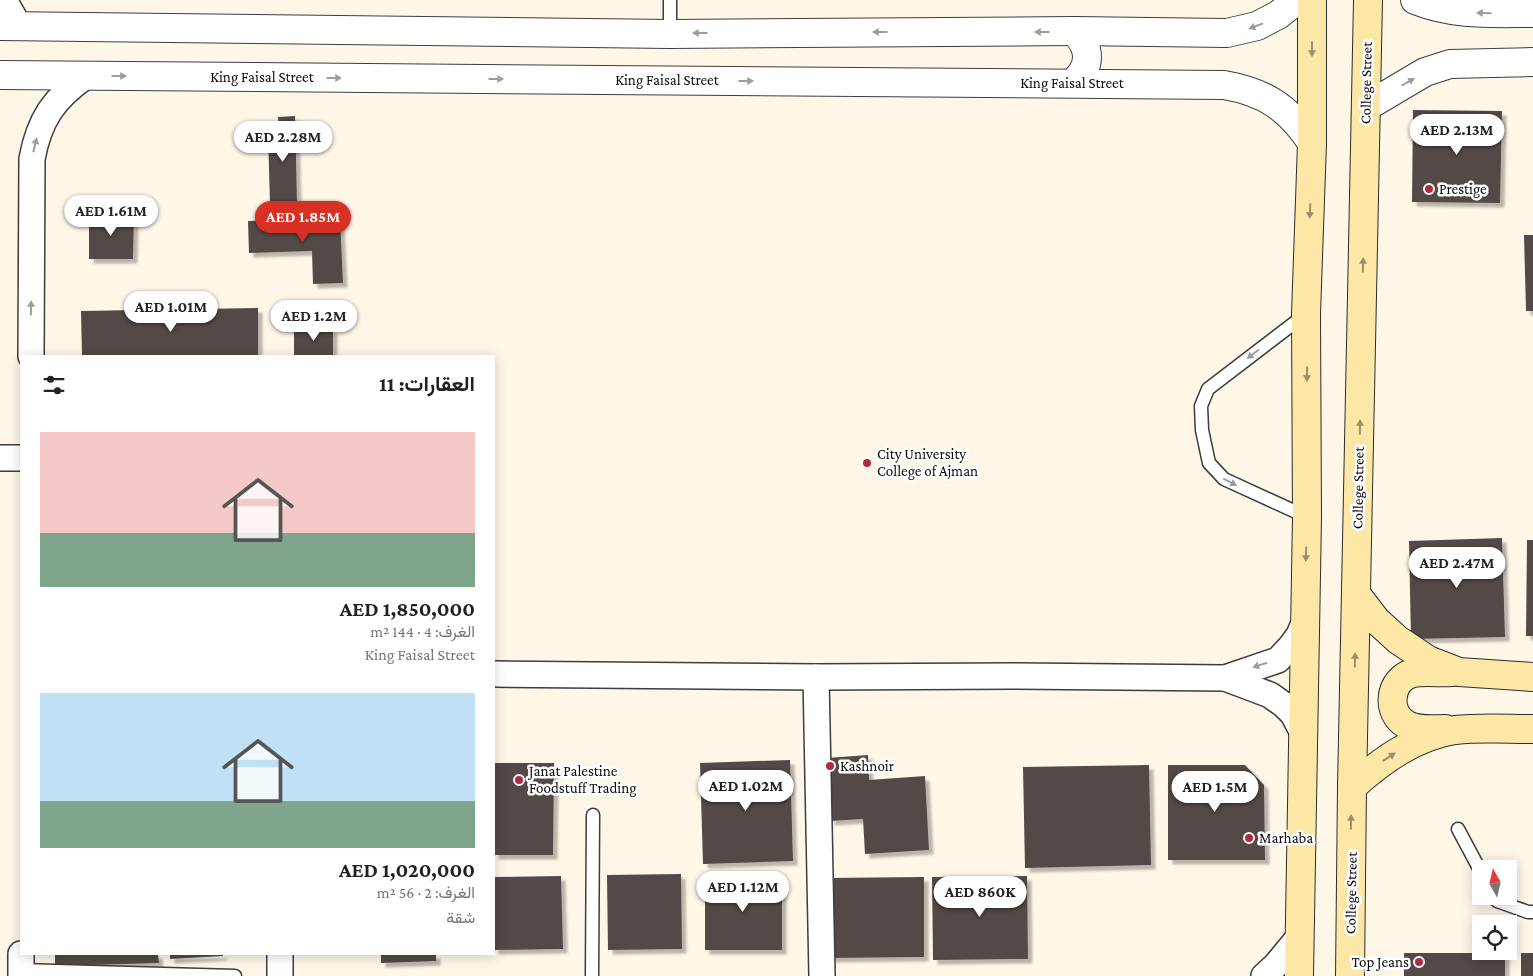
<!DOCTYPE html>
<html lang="ar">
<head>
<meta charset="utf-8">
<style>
  :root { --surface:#fff; --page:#f6f6f6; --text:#202124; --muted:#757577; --accent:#d93025 }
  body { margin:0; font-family:"Crimson Pro",Vazirmatn,serif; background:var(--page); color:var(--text); direction:rtl; height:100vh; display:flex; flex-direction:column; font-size:19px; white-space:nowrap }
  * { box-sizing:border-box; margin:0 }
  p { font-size:16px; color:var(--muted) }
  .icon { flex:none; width:28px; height:28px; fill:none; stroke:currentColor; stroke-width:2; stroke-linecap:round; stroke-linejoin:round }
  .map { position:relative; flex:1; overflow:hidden; direction:ltr }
  .details { position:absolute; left:20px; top:355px; width:475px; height:600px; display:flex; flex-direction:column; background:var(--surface); border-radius:0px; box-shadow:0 2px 12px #0003; direction:rtl }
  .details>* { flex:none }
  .needle { width:32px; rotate:352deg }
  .fabs { position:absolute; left:1472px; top:860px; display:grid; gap:10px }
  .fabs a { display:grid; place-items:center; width:45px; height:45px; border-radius:0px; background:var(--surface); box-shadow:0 2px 12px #0003; font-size:25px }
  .price { position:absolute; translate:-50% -42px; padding:0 11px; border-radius:18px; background:#fff; color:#222; font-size:16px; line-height:32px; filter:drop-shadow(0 1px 2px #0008) }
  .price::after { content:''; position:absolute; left:50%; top:30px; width:15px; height:11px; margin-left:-8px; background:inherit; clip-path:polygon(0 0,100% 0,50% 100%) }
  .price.selected { background:var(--accent); color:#fff }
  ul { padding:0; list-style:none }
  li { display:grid; align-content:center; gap:10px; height:265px; padding:0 20px }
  li span { display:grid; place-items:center; height:155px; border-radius:0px; color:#555 }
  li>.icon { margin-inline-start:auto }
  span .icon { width:90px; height:90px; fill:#fffc; stroke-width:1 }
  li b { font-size:21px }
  h2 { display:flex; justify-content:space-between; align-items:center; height:60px; padding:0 20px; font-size:21px }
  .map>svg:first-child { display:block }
</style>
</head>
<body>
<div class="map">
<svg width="1533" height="976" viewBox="0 0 1533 976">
  <defs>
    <filter id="shadow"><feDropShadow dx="4.5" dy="4.5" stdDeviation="1" flood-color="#0004"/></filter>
  </defs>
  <rect width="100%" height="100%" fill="#fef7e8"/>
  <g fill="#524a47" filter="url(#shadow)">
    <polygon points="1413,110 1502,111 1500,203 1412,202"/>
    <polygon points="295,116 297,203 270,204 268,133 279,133 278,117"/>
    <polygon points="89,216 134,216 133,259 89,259"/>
    <polygon points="340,218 343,283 313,284 312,251 249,253 248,221"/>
    <polygon points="1524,235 1533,235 1533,311 1526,311"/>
    <polygon points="258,308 258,356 82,356 81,311"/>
    <rect x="294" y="329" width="39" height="27"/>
    <polygon points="1502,538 1505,637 1411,639 1409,541"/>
    <polygon points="1527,540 1533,540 1533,636 1526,636"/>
    <polygon points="868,755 869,780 925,776 929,850 865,854 863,819 830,821 827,758"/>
    <polygon points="790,760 793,861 703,864 700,763"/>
    <polygon points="494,763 554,763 553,855 494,855"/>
    <polygon points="1149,765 1151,865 1025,868 1023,767"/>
    <polygon points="1168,765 1245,765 1264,785 1265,860 1168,860"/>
    <polygon points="681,874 682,949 608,950 607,875"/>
    <polygon points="561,876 563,949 494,950 494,877"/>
    <rect x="705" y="876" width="77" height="74"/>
    <polygon points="1027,876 1028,959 933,960 932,877"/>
    <polygon points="924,877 924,957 826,958 826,878"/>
    <rect x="1404" y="953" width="101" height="23"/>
    <rect x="1521" y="953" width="12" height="23"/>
    <polygon points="55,954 158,954 159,963 55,966"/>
    <polygon points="170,954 223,954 223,956 170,959"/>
    <polygon points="381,954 436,954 436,961 381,963"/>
  </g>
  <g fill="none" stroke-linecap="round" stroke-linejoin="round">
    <defs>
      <g id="service">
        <polyline points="670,34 670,0"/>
        <polyline points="1306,314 1208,389 1201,406 1202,430 1209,463 1224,479 1307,517"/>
        <polyline points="1458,829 1481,872"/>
        <polyline points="1494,896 1497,901 1528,912 1533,912"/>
        <polyline points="21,970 235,976"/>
        <polyline points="592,976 593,815"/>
      </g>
      <g id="minor">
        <polyline points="4,0 19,26"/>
        <path d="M31,356L32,159C39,120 54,98 86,76"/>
        <polyline points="0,458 21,458"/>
        <polyline points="494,674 816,677 1014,676 1225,678 1270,695 1284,705 1293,714 1304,735"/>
        <polyline points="816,677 822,976"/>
        <polyline points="1225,678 1278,660 1291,646 1299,635 1305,621"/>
        <polyline points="21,976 21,954"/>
        <polyline points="280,976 280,954"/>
        <polyline points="1264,976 1276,965 1300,936"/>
      </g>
      <g id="tertiary">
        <path d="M1415,0C1456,16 1490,13 1533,13"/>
        <polyline points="0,26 670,34 1074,31 1227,33 1257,26 1278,15 1297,0"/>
        <path d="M0,75L1224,85C1265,92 1289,108 1312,143"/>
        <path d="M1073,83C1091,67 1092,49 1074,31"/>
        <polyline points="1366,107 1425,72 1450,64 1533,62"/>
      </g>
      <g id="secondary">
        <polyline points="1356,594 1376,620 1398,640 1428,660 1459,672 1533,677"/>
        <path d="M1445,729C1433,729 1418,731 1407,725C1385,713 1389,679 1413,673C1425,671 1440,673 1452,672"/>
        <path d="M1352,787C1381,761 1415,736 1455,730C1479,727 1509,729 1533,729"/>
        <polyline points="1299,976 1307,517 1306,314 1312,143 1312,0"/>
        <polyline points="1350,976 1352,787 1368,0"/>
      </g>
    </defs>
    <use href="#service" stroke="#3d3d3d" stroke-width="15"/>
    <use href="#minor" stroke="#3d3d3d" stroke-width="28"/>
    <use href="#tertiary" stroke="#3d3d3d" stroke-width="30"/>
    <use href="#secondary" stroke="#2c2c2c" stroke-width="30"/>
    <use href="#service" stroke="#fff" stroke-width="12"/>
    <use href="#minor" stroke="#fff" stroke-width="25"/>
    <use href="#tertiary" stroke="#fff" stroke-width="28"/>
    <use href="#secondary" stroke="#fce7a6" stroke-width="28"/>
  </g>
  <defs><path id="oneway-solid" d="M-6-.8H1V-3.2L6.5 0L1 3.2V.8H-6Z" transform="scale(1.25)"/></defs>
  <g fill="#9d9d9d">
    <use href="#oneway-solid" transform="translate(1484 13) rotate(-179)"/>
    <use href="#oneway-solid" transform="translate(1256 26) rotate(159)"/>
    <use href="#oneway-solid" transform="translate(880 32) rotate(180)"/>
    <use href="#oneway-solid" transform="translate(1042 32) rotate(180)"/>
    <use href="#oneway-solid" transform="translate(700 33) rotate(180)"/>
    <use href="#oneway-solid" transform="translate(119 76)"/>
    <use href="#oneway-solid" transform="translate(334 78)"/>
    <use href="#oneway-solid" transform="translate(496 79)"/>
    <use href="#oneway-solid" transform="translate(746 81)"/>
    <use href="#oneway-solid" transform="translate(1408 82) rotate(-30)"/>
    <use href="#oneway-solid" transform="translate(35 145) rotate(-77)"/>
    <use href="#oneway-solid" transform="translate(31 308) rotate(-89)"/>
    <use href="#oneway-solid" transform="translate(1253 354) rotate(143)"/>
    <use href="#oneway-solid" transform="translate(1230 482) rotate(27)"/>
    <use href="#oneway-solid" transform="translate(1260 665) rotate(162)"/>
  </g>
  <g fill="#9b8f68">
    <use href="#oneway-solid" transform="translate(1312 49) rotate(90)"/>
    <use href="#oneway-solid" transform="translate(1310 211) rotate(92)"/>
    <use href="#oneway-solid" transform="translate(1363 265) rotate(-89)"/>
    <use href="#oneway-solid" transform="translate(1307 374) rotate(90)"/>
    <use href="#oneway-solid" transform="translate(1360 427) rotate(-89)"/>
    <use href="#oneway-solid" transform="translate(1306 554) rotate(91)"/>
    <use href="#oneway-solid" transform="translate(1355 660) rotate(-89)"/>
    <use href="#oneway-solid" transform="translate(1389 757) rotate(-33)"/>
    <use href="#oneway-solid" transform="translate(1351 822) rotate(-89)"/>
  </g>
  <g fill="#b32941" stroke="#fff" stroke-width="2">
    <circle cx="1429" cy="189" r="5"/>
    <circle cx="867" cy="463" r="5"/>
    <circle cx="830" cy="766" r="5"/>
    <circle cx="519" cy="780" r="5"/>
    <circle cx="1249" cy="838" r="5"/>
    <circle cx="1419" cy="962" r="5"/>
  </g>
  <g text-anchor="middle" stroke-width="5" stroke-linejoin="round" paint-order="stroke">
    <g font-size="15" fill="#0a0a0a" stroke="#fff">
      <text x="262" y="82">King Faisal Street</text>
      <text x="667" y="85">King Faisal Street</text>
      <text x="1072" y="88">King Faisal Street</text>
      <text transform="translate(1366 83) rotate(-89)" y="5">College Street</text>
      <text transform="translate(1358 488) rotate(-89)" y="5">College Street</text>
      <text transform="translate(1351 893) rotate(-89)" y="5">College Street</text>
    </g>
    <g font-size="15" fill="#0a0a0a" stroke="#fff" text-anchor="start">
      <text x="1439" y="194">Prestige</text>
      <text x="877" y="459">City University<tspan x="877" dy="17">College of Ajman</tspan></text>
      <text x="840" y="771">Kashnoir</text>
      <text x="529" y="776">Janat Palestine<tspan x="529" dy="17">Foodstuff Trading</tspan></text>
      <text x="1259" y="843">Marhaba</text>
      <text x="1409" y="967" text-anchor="end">Top Jeans</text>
    </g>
  </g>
</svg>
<div class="fabs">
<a><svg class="needle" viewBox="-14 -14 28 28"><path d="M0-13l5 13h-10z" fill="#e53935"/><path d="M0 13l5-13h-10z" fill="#757577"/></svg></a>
<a><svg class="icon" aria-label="locate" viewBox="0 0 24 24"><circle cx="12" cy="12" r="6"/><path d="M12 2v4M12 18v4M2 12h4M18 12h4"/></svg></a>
</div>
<b class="price" style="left:1457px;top:156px">AED 2.13M</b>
<b class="price" style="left:283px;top:163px">AED 2.28M</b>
<b class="price" style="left:111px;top:237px">AED 1.61M</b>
<b class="price selected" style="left:303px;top:243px">AED 1.85M</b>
<b class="price" style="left:171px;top:333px">AED 1.01M</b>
<b class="price" style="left:314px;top:342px">AED 1.2M</b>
<b class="price" style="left:1457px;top:589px">AED 2.47M</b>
<b class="price" style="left:746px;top:812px">AED 1.02M</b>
<b class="price" style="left:1215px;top:813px">AED 1.5M</b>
<b class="price" style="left:743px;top:913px">AED 1.12M</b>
<b class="price" style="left:980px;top:918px">AED 860K</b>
<section class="details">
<h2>العقارات: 11<svg class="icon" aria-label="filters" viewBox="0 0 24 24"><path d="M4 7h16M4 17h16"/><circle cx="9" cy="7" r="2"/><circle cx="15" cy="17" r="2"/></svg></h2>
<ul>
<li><span style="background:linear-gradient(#f6c9c9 65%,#7fa58c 0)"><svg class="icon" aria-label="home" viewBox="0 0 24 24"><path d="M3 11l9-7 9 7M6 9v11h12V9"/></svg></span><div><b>AED 1,850,000</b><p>الغرف: 4 · 144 m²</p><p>King Faisal Street</p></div></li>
<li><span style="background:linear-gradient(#bfe0f5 70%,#7fa58c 0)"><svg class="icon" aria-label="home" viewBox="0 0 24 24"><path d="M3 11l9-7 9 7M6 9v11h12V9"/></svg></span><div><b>AED 1,020,000</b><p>الغرف: 2 · 56 m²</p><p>شقة</p></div></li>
</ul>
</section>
</div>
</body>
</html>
